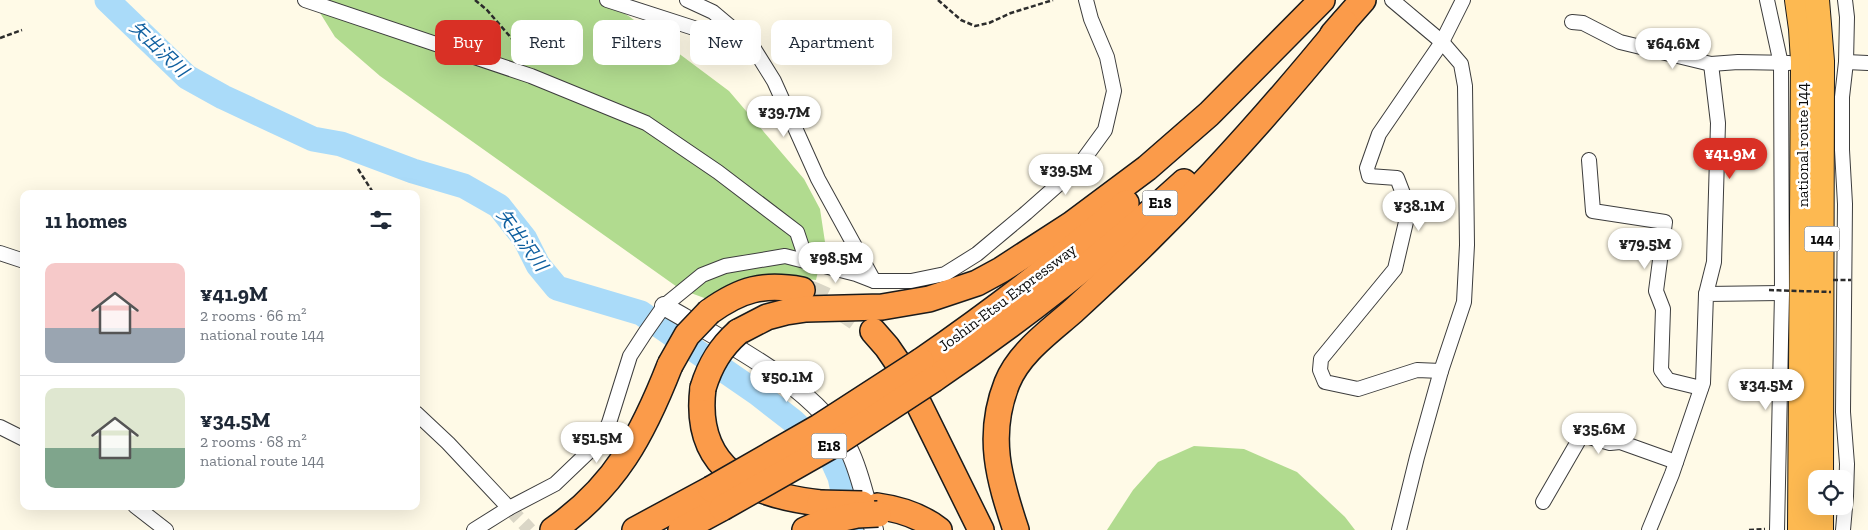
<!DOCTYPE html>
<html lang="en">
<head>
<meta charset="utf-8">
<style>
  :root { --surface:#fff; --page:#f6f6f7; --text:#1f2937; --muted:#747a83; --line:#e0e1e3; --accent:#d93025 }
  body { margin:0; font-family:"Zilla Slab","Noto Sans JP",serif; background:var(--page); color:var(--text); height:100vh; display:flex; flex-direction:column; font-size:19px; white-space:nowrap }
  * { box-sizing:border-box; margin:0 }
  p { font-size:16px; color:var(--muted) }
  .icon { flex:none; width:28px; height:28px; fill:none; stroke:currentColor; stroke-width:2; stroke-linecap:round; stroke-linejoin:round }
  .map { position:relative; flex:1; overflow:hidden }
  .sheet { position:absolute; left:20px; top:190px; width:400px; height:320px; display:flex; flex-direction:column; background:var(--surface); border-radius:10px; box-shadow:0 5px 20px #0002 }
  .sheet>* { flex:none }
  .top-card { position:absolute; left:435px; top:20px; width:475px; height:45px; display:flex; gap:10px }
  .tools { position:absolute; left:1808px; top:470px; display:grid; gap:10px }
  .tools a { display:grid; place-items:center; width:45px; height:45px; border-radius:10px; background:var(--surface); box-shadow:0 5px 20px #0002; font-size:25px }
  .price { position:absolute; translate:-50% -42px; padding:0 11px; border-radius:18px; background:#fff; color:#222; font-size:16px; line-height:32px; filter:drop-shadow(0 1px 2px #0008) }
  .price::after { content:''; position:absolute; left:50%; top:30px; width:15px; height:11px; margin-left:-8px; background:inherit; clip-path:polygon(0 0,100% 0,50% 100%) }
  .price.selected { background:var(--accent); color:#fff }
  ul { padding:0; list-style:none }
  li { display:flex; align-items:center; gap:15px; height:125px; padding:0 25px }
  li+li { border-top:1px solid var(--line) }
  li span { display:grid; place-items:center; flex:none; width:140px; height:100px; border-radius:10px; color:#555 }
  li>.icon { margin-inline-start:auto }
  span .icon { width:60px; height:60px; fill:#fffc; stroke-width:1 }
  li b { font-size:21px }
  h2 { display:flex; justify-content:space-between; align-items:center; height:60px; padding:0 25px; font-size:21px }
  .chip { padding:0 18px; border-radius:10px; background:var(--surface); box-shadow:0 5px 20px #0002; font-size:18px; line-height:45px }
  .chip.selected { background:var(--accent); color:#fff }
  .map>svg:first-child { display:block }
</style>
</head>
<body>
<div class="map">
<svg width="1868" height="530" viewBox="0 0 1868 530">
  <rect width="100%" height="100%" fill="#fffae7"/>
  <g fill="#b1db8f">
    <polygon points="312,0 603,0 630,17 729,91 804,179 820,209 825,242 816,280 779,276 707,299 680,289 380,76 335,37"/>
    <polygon points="1194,446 1244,449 1297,472 1345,517 1355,530 1107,530 1133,490 1158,462"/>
  </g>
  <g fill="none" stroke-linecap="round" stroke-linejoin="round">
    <polyline stroke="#aadbf9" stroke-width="25" points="107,0 187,77 223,97 313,139 341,144 413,171 464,186 499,206 525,239 538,265 557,288 641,313 757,393 793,421 831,457 840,477 851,530"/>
    <polyline stroke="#dad6c6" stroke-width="14" stroke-dasharray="14 7" stroke-linecap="butt" points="509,508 530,530"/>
    <path stroke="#dad6c6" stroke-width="25" stroke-dasharray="25 12" stroke-linecap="butt" d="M802,290C828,299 851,312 873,331"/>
    <defs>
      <g id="minor">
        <polyline points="305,0 531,76 646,123 718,172 797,232 807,262"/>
        <polyline points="607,0 700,30 743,39"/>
        <polyline points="687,0 713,12 751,44 774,81 818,179 874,281"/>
        <polyline points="1392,0 1442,42 1461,64 1465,86 1467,245 1464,302 1441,371 1417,457 1399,530"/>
        <polyline points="1767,0 1781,64 1782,293 1777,530"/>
        <polyline points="1572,22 1583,23 1620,42 1711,64 1738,62 1789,63"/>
        <polyline points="1846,62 1868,63"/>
        <polyline points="1589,160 1593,211 1665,222 1656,291 1663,309 1661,370 1668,380 1701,388"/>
        <polyline points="0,253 24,261"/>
        <polyline points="1706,294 1714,262 1718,123 1711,64"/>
        <polyline points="1441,371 1417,370 1358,389 1325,382 1320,370 1321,359 1395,269 1409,209 1397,178 1369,176 1367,168 1379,134 1442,42 1463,0"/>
        <polyline points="416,413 448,443 509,508"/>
        <polyline points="0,427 24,439"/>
        <polyline points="1543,502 1580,438 1586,436 1610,443 1620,442 1676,462"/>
        <polyline points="135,506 166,530"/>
        <polyline points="474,530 509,508 555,484 600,441 609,423 630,356 645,333 664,306 702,275 725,266 785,256 856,274 874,281 911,281 945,274 977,254 1026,213 1078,167 1105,130 1114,91 1107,57 1091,19 1086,0"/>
        <polyline points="1649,530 1672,474 1703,383 1706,294 1782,293"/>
        <polyline points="1843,530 1846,496 1847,464 1843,412 1845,204 1842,150 1842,97 1846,62 1847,17 1845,0"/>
      </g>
      <path id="tertiary" d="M664,306C722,340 820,388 849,450C861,474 866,504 874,530"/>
      <g id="trunk">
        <polyline points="1797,0 1801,29 1803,61 1800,530"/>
        <polyline points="1817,0 1822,61 1821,479"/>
        <polyline points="1821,530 1821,506"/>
      </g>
      <g id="motorway">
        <polyline points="1333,34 1363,0"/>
        <path d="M709,312C741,289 763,283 802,290"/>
        <polyline points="873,331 887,347 900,366 981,530"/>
        <polyline points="738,332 767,317 786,312 806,309 882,307 929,299 977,283 1001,270 1072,224 1147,168 1209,114 1322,0"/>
        <path d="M921,361C992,312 1060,260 1126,203"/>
        <path d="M934,379C1022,319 1105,254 1184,182"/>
        <path d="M703,388C693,470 750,495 820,503"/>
        <path d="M877,506C899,509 921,516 939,530"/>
        <path d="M553,530C616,486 643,434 670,365"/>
        <polyline points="635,530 711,489"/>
        <polyline points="681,530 722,508"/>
        <polyline points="805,530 821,523"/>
        <path d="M1016,530C999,479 986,436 1007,383C1019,353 1049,332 1073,311C1098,288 1123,265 1147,241C1217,172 1282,98 1344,22"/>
      </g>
    </defs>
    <use href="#minor" stroke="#3d3d3d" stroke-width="16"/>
    <use href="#tertiary" stroke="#3d3d3d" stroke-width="20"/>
    <use href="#trunk" stroke="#1b1b1b" stroke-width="26"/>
    <use href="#motorway" stroke="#1b1b1b" stroke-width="28"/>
    <g stroke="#2c2c2c" stroke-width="2.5" stroke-dasharray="5 2.5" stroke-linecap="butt">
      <polyline points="475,0 487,10 526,55 527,60"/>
      <polyline points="938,0 961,20 975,26 989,23 1011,13 1053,0"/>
      <polyline points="0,38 22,30"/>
      <polyline points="358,169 374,194"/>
      <polyline points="1749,530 1765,529"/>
    </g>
    <use href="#minor" stroke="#fff" stroke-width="14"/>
    <use href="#tertiary" stroke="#fff" stroke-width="18"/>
    <use href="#trunk" stroke="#fdb951" stroke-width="24"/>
    <use href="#motorway" stroke="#fb9b4a" stroke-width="25"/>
    <defs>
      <g id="motorway-bridge">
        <polyline points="670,365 687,335 709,312"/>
        <path d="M703,388C710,365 720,348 738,332"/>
        <polyline points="711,489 819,427 921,361"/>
        <polyline points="820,503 862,504"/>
        <polyline points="722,508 833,445 934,379"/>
        <polyline points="821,523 857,515 878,514"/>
      </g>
    </defs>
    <use href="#motorway-bridge" stroke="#1b1b1b" stroke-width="28" stroke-linecap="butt"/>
    <g stroke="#2c2c2c" stroke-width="2.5" stroke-dasharray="5 2.5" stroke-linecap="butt">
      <polyline points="1833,280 1851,280"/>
      <polyline points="1769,290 1831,292"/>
    </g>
    <use href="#motorway-bridge" stroke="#fb9b4a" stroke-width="25"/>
  </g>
  <g text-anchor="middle" stroke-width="5" stroke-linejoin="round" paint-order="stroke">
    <g fill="#fff" stroke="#545454" stroke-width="1">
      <rect x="1142.5" y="190.5" width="35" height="25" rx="4"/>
      <rect x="1804.5" y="226.5" width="35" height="25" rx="4"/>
      <rect x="811.5" y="433.5" width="35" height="25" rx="4"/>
    </g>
    <g font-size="15" font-weight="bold" fill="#0a0a0a">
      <text x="1160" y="208">E18</text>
      <text x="1822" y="244">144</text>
      <text x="829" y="451">E18</text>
    </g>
    <g font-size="16" fill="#0a0a0a" stroke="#fff">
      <text transform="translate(1802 145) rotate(-90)" y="6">national route 144</text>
      <text transform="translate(1007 297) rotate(-37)" y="6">Joshin-Etsu Expressway</text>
    </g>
    <g font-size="18" font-style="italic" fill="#1060a0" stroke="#fff">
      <text transform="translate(159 49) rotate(43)" y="6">矢出沢川</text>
      <text transform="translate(522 240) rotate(54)" y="6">矢出沢川</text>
    </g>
  </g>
</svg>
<div class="tools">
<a><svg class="icon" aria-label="locate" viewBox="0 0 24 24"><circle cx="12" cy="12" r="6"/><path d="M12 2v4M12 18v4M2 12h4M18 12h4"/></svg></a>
</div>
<b class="price" style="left:1673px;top:70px">¥64.6M</b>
<b class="price" style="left:784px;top:138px">¥39.7M</b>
<b class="price selected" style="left:1730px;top:180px">¥41.9M</b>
<b class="price" style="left:1066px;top:196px">¥39.5M</b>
<b class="price" style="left:1419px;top:232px">¥38.1M</b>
<b class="price" style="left:1645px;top:270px">¥79.5M</b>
<b class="price" style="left:836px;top:284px">¥98.5M</b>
<b class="price" style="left:787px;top:403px">¥50.1M</b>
<b class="price" style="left:1766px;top:411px">¥34.5M</b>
<b class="price" style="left:1599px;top:455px">¥35.6M</b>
<b class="price" style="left:597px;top:464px">¥51.5M</b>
<div class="top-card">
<a class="chip selected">Buy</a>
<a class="chip">Rent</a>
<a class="chip">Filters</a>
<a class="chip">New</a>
<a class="chip">Apartment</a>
</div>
<section class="sheet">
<h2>11 homes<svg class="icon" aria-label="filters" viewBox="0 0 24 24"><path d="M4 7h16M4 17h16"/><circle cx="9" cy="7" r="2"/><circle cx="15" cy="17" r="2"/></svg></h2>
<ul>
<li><span style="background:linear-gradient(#f6c9c9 65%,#9aa5b1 0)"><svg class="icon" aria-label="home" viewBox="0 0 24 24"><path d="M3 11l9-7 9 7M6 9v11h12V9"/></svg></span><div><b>¥41.9M</b><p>2 rooms · 66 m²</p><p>national route 144</p></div></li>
<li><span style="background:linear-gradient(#dfe7d0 60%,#7fa58c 0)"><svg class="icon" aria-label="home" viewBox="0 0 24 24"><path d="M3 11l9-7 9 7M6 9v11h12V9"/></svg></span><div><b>¥34.5M</b><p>2 rooms · 68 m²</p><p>national route 144</p></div></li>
</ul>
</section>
</div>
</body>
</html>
